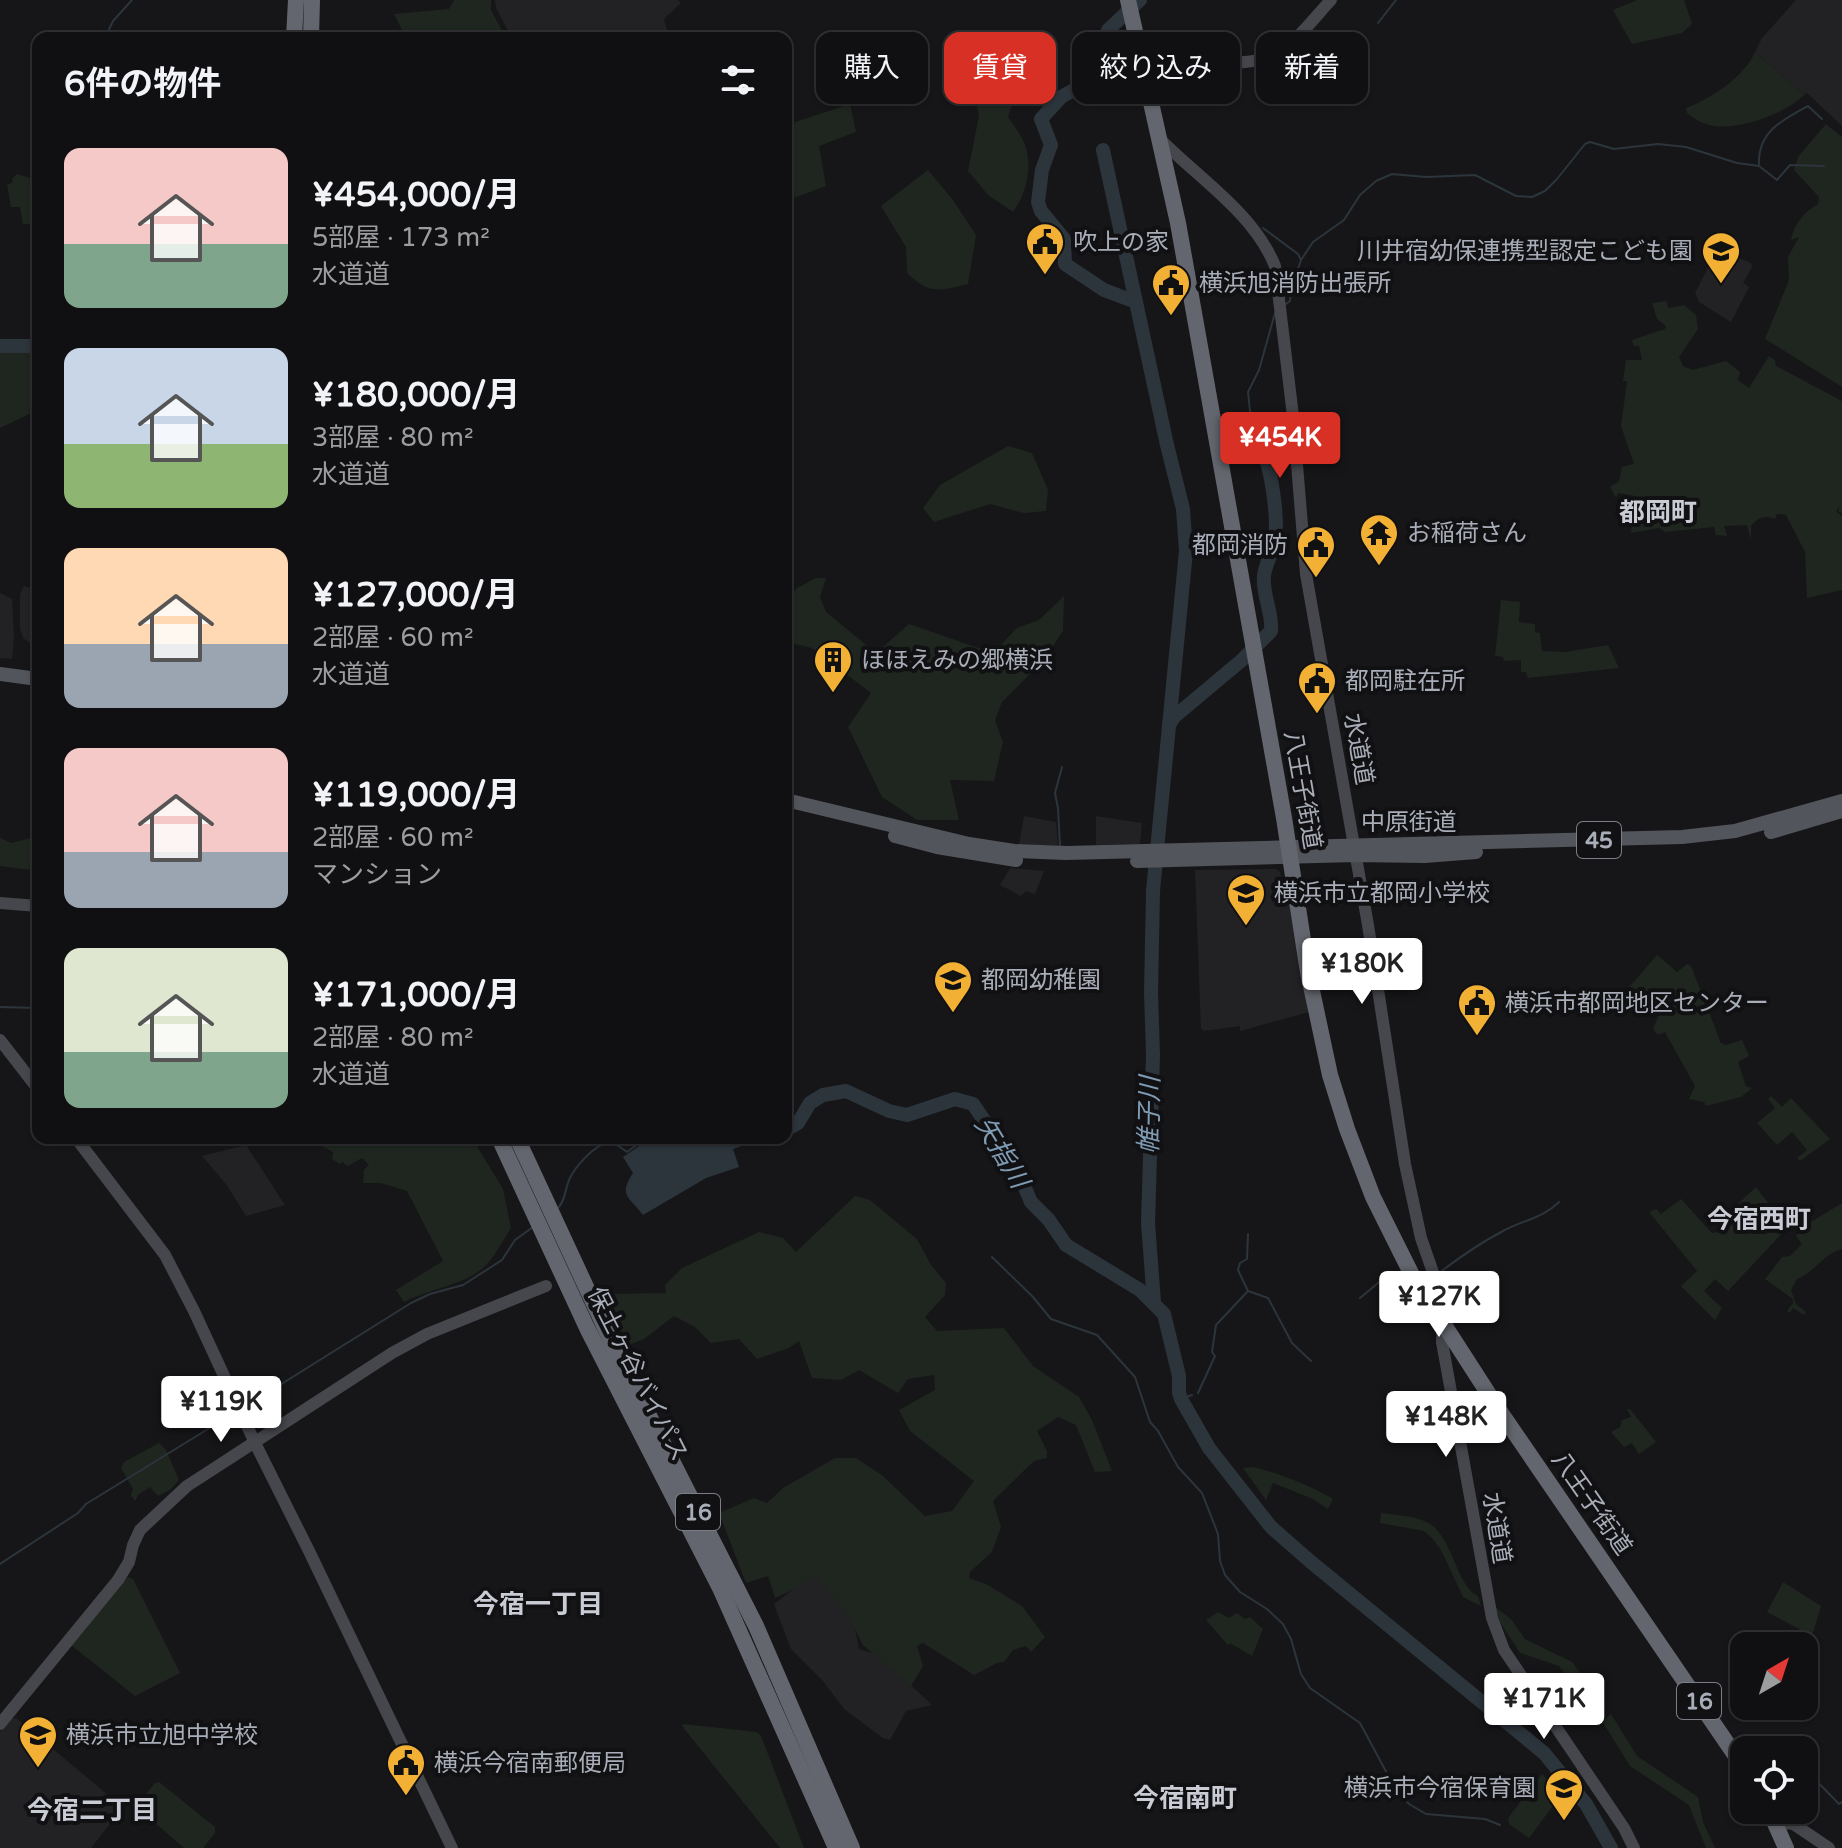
<!DOCTYPE html>
<html lang="ja">
<head>
<meta charset="utf-8">
<style>
  :root { --surface:#101012; --page:#1e1e20; --text:#f1f3f6; --muted:#9c9d9f; --line:#303032; --accent:#d93025 }
  body { margin:0; font-family:"Varela Round","Noto Sans JP",sans-serif; background:var(--page); color:var(--text); height:100vh; display:flex; flex-direction:column; font-size:30px; white-space:nowrap }
  * { box-sizing:border-box; margin:0 }
  p { font-size:26px; color:var(--muted) }
  .icon { flex:none; width:44px; height:44px; fill:none; stroke:currentColor; stroke-width:2; stroke-linecap:round; stroke-linejoin:round }
  .map { position:relative; flex:1; overflow:hidden }
  .side { position:absolute; left:32px; top:32px; width:760px; height:1112px; display:flex; flex-direction:column; background:var(--surface); border-radius:16px; box-shadow:0 2px 6px #0004,0 0 0 2px var(--line) }
  .side>* { flex:none }
  .top-card { position:absolute; left:816px; top:32px; width:760px; height:72px; display:flex; gap:16px }
  .needle { width:52px; rotate:39deg }
  .buttons { position:absolute; left:1730px; top:1632px; display:grid; gap:16px }
  .buttons a { display:grid; place-items:center; width:88px; height:88px; border-radius:16px; background:var(--surface); box-shadow:0 2px 6px #0004,0 0 0 2px var(--line); font-size:40px }
  .price { position:absolute; translate:-50% -68px; padding:0 18px; border-radius:8px; background:#fff; color:#222; font-size:26px; line-height:52px; filter:drop-shadow(0 2px 4px #0008) }
  .price::after { content:''; position:absolute; left:50%; top:48px; width:24px; height:18px; margin-left:-12px; background:inherit; clip-path:polygon(0 0,100% 0,50% 100%) }
  .price.on { background:var(--accent); color:#fff }
  ul { padding:0; list-style:none }
  li { display:flex; align-items:center; gap:24px; height:200px; padding:0 32px }
  li span { display:grid; place-items:center; flex:none; width:224px; height:160px; border-radius:16px; color:#555 }
  li>.icon { margin-inline-start:auto }
  span .icon { width:96px; height:96px; fill:#fffc; stroke-width:1 }
  li b { font-size:34px }
  h2 { display:flex; justify-content:space-between; align-items:center; height:96px; padding:0 32px; font-size:34px }
  .chip { padding:0 28px; border-radius:16px; background:var(--surface); box-shadow:0 2px 6px #0004,0 0 0 2px var(--line); font-size:28px; line-height:72px }
  .chip.on { background:var(--accent); color:#fff }
  .map>svg:first-child { display:block }
</style>
</head>
<body>
<div class="map">
<svg width="1842" height="1848" viewBox="0 0 1842 1848">
  <rect width="100%" height="100%" fill="#161618"/>
  <g fill="#222225">
    <polygon points="495,0 678,0 681,3 664,19 669,38 512,38 496,8"/>
    <polygon points="1796,0 1842,0 1842,126 1807,93 1804,95 1755,52 1762,38"/>
    <polygon points="1718,249 1751,263 1752,267 1743,283 1749,287 1731,322 1699,302 1695,293"/>
    <polygon points="24,586 38,590 38,649 23,638 20,629 20,594"/>
    <polygon points="0,593 12,599 14,637 12,659 0,658"/>
    <polygon points="1024,816 1056,822 1058,846 1019,844"/>
    <polygon points="1096,816 1142,823 1140,844 1096,845"/>
    <polygon points="1010,868 1044,871 1035,894 1026,891 1021,896 1000,885"/>
    <polygon points="1276,869 1280,872 1282,880 1287,879 1309,1012 1240,1031 1240,1026 1204,1031 1201,1029 1195,870"/>
    <polygon points="246,1145 285,1205 246,1216 226,1184 202,1156"/>
    <polygon points="816,1572 847,1609 855,1629 859,1649 879,1655 932,1705 906,1711 890,1740 883,1738 844,1709 823,1681 791,1649 774,1604"/>
    <polygon points="16,1718 121,1806 121,1810 91,1848 0,1848 0,1732 11,1719"/>
  </g>
  <g fill="#1e261f">
    <polygon points="454,0 491,0 491,10 506,38 406,38 394,14 449,9"/>
    <polygon points="1637,0 1684,0 1692,24 1682,33 1632,44 1613,10"/>
    <path d="M1755,52L1804,95C1785,114 1736,132 1709,125C1701,123 1694,118 1687,113L1686,108C1711,99 1745,76 1755,52Z"/>
    <path d="M1008,84L1017,89L1008,117C1014,126 1022,136 1025,145C1033,167 1026,194 1013,212L988,195L968,171L979,116L974,92Z"/>
    <polygon points="850,104 856,132 819,146 826,186 786,201 786,125"/>
    <path d="M1826,124L1842,137V387L1765,339L1789,280L1788,257L1799,237L1791,240C1794,224 1804,212 1818,204L1819,197L1794,170L1798,157Z"/>
    <path d="M928,170L953,200L976,235L968,284C939,291 930,295 907,273L906,247L881,206Z"/>
    <polygon points="17,174 30,178 32,190 38,194 38,224 23,224 20,207 11,207 7,185 13,182 12,179"/>
    <path d="M1667,301L1668,308L1684,305L1696,315L1698,329L1679,357L1683,366L1693,370L1726,361L1740,372L1738,380L1749,388L1769,356L1775,360L1776,366L1842,401V513L1838,511L1840,506L1836,511L1842,516V590L1807,598L1805,552L1786,515L1777,514L1775,519C1763,515 1759,517 1751,526V540L1747,525L1724,526L1727,536L1716,535L1714,527L1665,532L1659,528L1631,533L1635,496L1618,493L1616,498L1610,487L1619,481L1622,467L1634,464L1621,426L1627,381H1623L1626,360H1642L1639,346H1634L1632,340L1665,329L1666,326L1657,319L1652,303Z"/>
    <polygon points="38,345 38,410 0,428 0,350"/>
    <polygon points="1008,446 1032,453 1048,490 1046,511 1024,513 990,504 934,522 923,508 940,485"/>
    <polygon points="816,578 826,578 820,597 826,612 870,648 884,646 909,624 993,653 1017,628 1039,620 1064,596 1063,631 1042,662 1002,702 995,720 1003,742 994,781 950,780 959,820 917,820 882,797 848,727 871,693 812,648 791,643 786,639 786,601 797,588"/>
    <polygon points="1501,600 1520,602 1519,622 1535,624 1535,632 1540,633 1542,651 1565,652 1608,645 1619,668 1528,678 1526,672 1521,672 1521,660 1504,661 1503,657 1495,656"/>
    <polygon points="38,836 38,871 0,866 0,838 11,843"/>
    <polygon points="1657,955 1677,972 1687,964 1691,966 1721,1043 1726,1045 1742,1040 1749,1056 1738,1062 1746,1086 1752,1088 1741,1097 1706,1106 1704,1102 1689,1099 1695,1086 1665,1032 1658,1035 1653,1029 1668,994 1661,991 1645,1011 1625,992"/>
    <polygon points="1771,1096 1782,1107 1791,1098 1830,1139 1800,1161 1797,1158 1807,1150 1792,1132 1777,1145 1757,1123 1775,1108 1768,1099"/>
    <path d="M311,1138L324,1141L326,1138H472L503,1189L511,1228C503,1240 496,1255 486,1265C469,1284 428,1289 404,1302L396,1290L443,1261L407,1191L381,1183H363L364,1170L369,1165L362,1158L348,1166L342,1162L340,1164L332,1159L333,1152L310,1140Z"/>
    <polygon points="1756,1187 1787,1228 1728,1291 1715,1279 1704,1291 1722,1308 1715,1320 1681,1286 1697,1271 1649,1212 1656,1209 1661,1214 1681,1199 1712,1233 1717,1232 1741,1201"/>
    <polygon points="855,1196 870,1200 917,1239 931,1265 946,1283 945,1295 925,1317 937,1331 1004,1328 1033,1366 1079,1397 1092,1420 1112,1471 1095,1472 1076,1425 1058,1417 1037,1431 1047,1451 1047,1458 1034,1461 993,1501 1001,1527 992,1552 970,1572 969,1578 986,1584 1022,1606 1045,1637 1031,1652 1026,1646 1013,1650 1004,1662 997,1663 974,1675 923,1643 917,1646 923,1666 911,1686 863,1645 846,1612 815,1575 799,1587 775,1598 768,1576 746,1583 719,1513 754,1498 767,1503 783,1488 835,1458 856,1458 883,1476 925,1516 952,1511 974,1481 910,1431 899,1410 935,1390 934,1375 908,1379 898,1393 859,1370 841,1380 812,1378 799,1341 789,1348 757,1359 739,1339 711,1343 695,1327 674,1316 644,1339 627,1346 607,1294 666,1293 665,1285 682,1268 759,1232 783,1238 796,1252"/>
    <path d="M1842,1203V1249C1823,1254 1814,1273 1797,1279L1791,1290L1796,1304L1806,1312L1804,1315L1793,1308L1790,1313L1787,1311L1793,1303V1299L1765,1279L1782,1257L1790,1256L1802,1244L1796,1236L1806,1225Z"/>
    <polygon points="1627,1409 1630,1409 1656,1442 1639,1454 1632,1443 1624,1447 1611,1432 1620,1427 1622,1420 1631,1417"/>
    <polygon points="159,1443 166,1450 179,1480 170,1490 158,1496 150,1487 138,1495 135,1501 131,1495 133,1489 121,1468 124,1462"/>
    <path d="M1253,1467C1281,1474 1308,1484 1333,1499L1328,1509L1313,1499L1273,1483L1266,1500L1243,1468Z"/>
    <path d="M1381,1513C1396,1515 1418,1516 1430,1524C1454,1540 1456,1586 1478,1596L1481,1606L1463,1597L1441,1550L1432,1538L1424,1531L1380,1523Z"/>
    <polygon points="128,1577 133,1579 180,1673 135,1696 71,1645"/>
    <polygon points="1783,1582 1821,1606 1812,1636 1767,1612"/>
    <polygon points="1495,1607 1511,1619 1525,1639 1572,1662 1605,1706 1596,1713 1559,1666 1520,1653 1500,1622"/>
    <polygon points="1218,1612 1229,1618 1237,1613 1245,1619 1250,1617 1263,1629 1252,1656 1230,1643 1228,1645 1206,1620"/>
    <polygon points="1611,1714 1637,1756 1698,1797 1703,1822 1715,1848 1706,1848 1689,1805 1630,1766 1602,1721"/>
    <polygon points="683,1724 757,1732 761,1736 804,1848 780,1848 682,1726"/>
    <polygon points="1542,1774 1561,1795 1529,1838 1509,1824 1508,1818"/>
    <polygon points="159,1782 215,1827 215,1833 203,1848 184,1848 138,1808 138,1804 155,1783"/>
  </g>
  <path fill="#2c353c" d="M651,1138H696L700,1143L710,1138H764L733,1149L739,1167L706,1178L643,1215C629,1196 618,1196 633,1173L623,1157Z"/>
  <g fill="none" stroke-linecap="round" stroke-linejoin="round">
    <g stroke="#2c353c" stroke-width="2">
      <polyline points="1378,23 1396,0"/>
      <polyline points="105,38 113,21 132,0"/>
      <path d="M1759,166C1757,132 1782,120 1808,106L1822,119"/>
      <polyline points="1263,228 1298,254 1301,260 1291,289 1290,301 1286,304"/>
      <polyline points="1301,260 1313,242 1344,220 1360,195 1376,181 1392,174 1426,177 1475,175 1516,196 1532,197 1545,191 1557,179 1585,144 1590,142 1614,149 1658,144 1686,147 1737,163 1759,166 1777,180 1790,165 1824,166"/>
      <polyline points="1257,444 1258,423 1250,411 1248,392 1259,370 1275,313"/>
      <polyline points="1060,846 1058,808 1055,793 1062,767"/>
      <polyline points="0,1007 38,1008"/>
      <path d="M557,1209C565,1202 565,1190 569,1180C574,1168 596,1142 610,1143C617,1143 621,1148 627,1152L646,1138"/>
      <polyline points="992,1257 1033,1297 1051,1319 1097,1335 1135,1377 1150,1422 1158,1431 1178,1467 1202,1493 1218,1534 1220,1561 1225,1575 1240,1592 1267,1609 1283,1624 1291,1639 1301,1674 1310,1688 1360,1723 1396,1790 1409,1804 1426,1814 1485,1819 1500,1825"/>
      <path d="M1439,1273C1460,1257 1480,1243 1503,1231C1523,1220 1542,1219 1559,1202"/>
      <polyline points="1248,1291 1268,1298 1292,1343 1311,1361"/>
      <polyline points="1360,1298 1384,1278 1401,1273"/>
      <polyline points="1198,1393 1215,1356 1212,1352 1216,1325 1248,1291 1238,1270 1240,1263 1247,1259 1248,1234"/>
      <polyline points="1181,1399 1192,1395"/>
      <polyline points="243,1408 411,1303 430,1294 463,1285 502,1260 515,1240 533,1227"/>
      <polyline points="0,1564 78,1513 86,1504 234,1413"/>
      <polyline points="1804,1775 1808,1772 1839,1804 1842,1802"/>
    </g>
    <g stroke="#2c353c" stroke-width="14">
      <polyline points="1103,150 1167,445 1183,509 1186,551 1153,891 1151,992 1153,1055 1148,1223 1154,1302"/>
      <polyline points="1136,302 1104,290 1065,264 1064,239 1041,211 1038,202 1042,170 1051,145 1041,119 1061,97 1097,77 1108,51 1108,30 1140,0"/>
      <polyline points="0,346 38,346"/>
      <path d="M1169,725L1174,717L1242,660L1271,631C1273,613 1262,595 1264,576C1265,564 1273,552 1275,540C1278,520 1272,458 1257,444C1247,435 1229,431 1217,427"/>
      <polyline points="786,1130 798,1123 810,1103 823,1095 846,1091 889,1111 907,1115 955,1099 973,1104 1017,1169 1031,1202 1049,1220 1066,1245 1140,1290 1164,1314 1179,1376 1179,1393 1181,1399 1209,1448 1271,1527 1311,1562 1544,1753 1586,1804 1611,1848"/>
    </g>
    <g stroke="#45474d" stroke-width="12">
      <path d="M1147,85C1177,88 1192,71 1218,65C1238,61 1260,64 1278,53C1298,40 1315,17 1331,0"/>
      <path d="M1162,141C1201,180 1254,214 1275,266L1293,416L1306,574L1368,925L1405,1164L1421,1238L1443,1301L1442,1342L1492,1618L1504,1650L1624,1828L1634,1848"/>
      <polyline points="0,903 38,906"/>
      <polyline points="0,1040 38,1089"/>
      <polyline points="76,1138 165,1255 194,1311 255,1443 309,1551 452,1848"/>
      <polyline points="0,1724 118,1580 129,1562 133,1545 140,1530 187,1486 392,1353 427,1334 546,1286"/>
      <polyline points="1775,1825 1792,1823 1829,1848"/>
    </g>
    <g stroke="#53555c" stroke-width="14">
      <polyline points="0,674 38,679"/>
      <polyline points="786,800 969,844 1014,851 1066,853 1682,837 1735,831 1842,801"/>
      <polyline points="1771,832 1842,811"/>
      <polyline points="895,836 937,847 1016,860"/>
      <polyline points="1137,861 1355,855 1425,856 1476,852"/>
    </g>
    <g stroke="#63666e" stroke-width="16">
      <polyline points="1128,0 1178,223 1284,818 1308,972 1330,1075 1347,1129 1373,1197 1412,1275 1499,1410 1744,1768"/>
      <polyline points="294,38 296,0"/>
      <polyline points="311,38 312,0"/>
      <polyline points="499,1138 587,1328 720,1588 836,1848"/>
      <polyline points="517,1138 613,1345 756,1626 852,1848"/>
      <polyline points="1769,1810 1786,1848"/>
    </g>
  </g>
  <defs>
    <symbol id="civic-pin" viewBox="-11 -11 22 30"><path d="M0 17L-7.5 6A9.5 9.5 0 1 1 7.5 6Z" fill="#f2b134" stroke="#111113"/><path d="M-.6-6.5H3V-4.5H.6V-3L4-1V1h2V6H-6V1h2V-1L-.6-3ZM-1.2 2.5V6h2.4V2.5Z" fill="#111"/></symbol>
    <symbol id="school-pin" viewBox="-11 -11 22 30"><path d="M0 17L-7.5 6A9.5 9.5 0 1 1 7.5 6Z" fill="#f2b134" stroke="#111113"/><path d="M0-5L7-2L0 1L-7-2ZM-4 1L0 2.5L4 1V4Q0 6-4 4Z" fill="#111"/></symbol>
    <symbol id="temple-pin" viewBox="-11 -11 22 30"><path d="M0 17L-7.5 6A9.5 9.5 0 1 1 7.5 6Z" fill="#f2b134" stroke="#111113"/><path d="M0-6L5-2H3V0L6.5 2.5H4V6H1.5V3h-3V6H-4V2.5H-6.5L-3 0V-2H-5Z" fill="#111"/></symbol>
    <symbol id="building-pin" viewBox="-11 -11 22 30"><path d="M0 17L-7.5 6A9.5 9.5 0 1 1 7.5 6Z" fill="#f2b134" stroke="#111113"/><path d="M-4-6H4V6H1V3H-1V6H-4ZM-2.5-4.3h1.7v1.8h-1.7ZM.8-4.3h1.7v1.8H.8ZM-2.5-1h1.7V.8h-1.7ZM.8-1h1.7V.8H.8Z" fill="#111"/></symbol>
  </defs>
  <g fill-rule="evenodd">
    <use href="#civic-pin" x="1023" y="220" width="44" height="60"/>
    <use href="#school-pin" x="1699" y="229" width="44" height="60"/>
    <use href="#civic-pin" x="1149" y="261" width="44" height="60"/>
    <use href="#temple-pin" x="1357" y="511" width="44" height="60"/>
    <use href="#civic-pin" x="1294" y="523" width="44" height="60"/>
    <use href="#building-pin" x="811" y="638" width="44" height="60"/>
    <use href="#civic-pin" x="1295" y="659" width="44" height="60"/>
    <use href="#school-pin" x="1224" y="871" width="44" height="60"/>
    <use href="#school-pin" x="931" y="958" width="44" height="60"/>
    <use href="#civic-pin" x="1455" y="981" width="44" height="60"/>
    <use href="#school-pin" x="16" y="1713" width="44" height="60"/>
    <use href="#civic-pin" x="384" y="1741" width="44" height="60"/>
    <use href="#school-pin" x="1542" y="1766" width="44" height="60"/>
  </g>
  <g text-anchor="middle" stroke-width="8" stroke-linejoin="round" paint-order="stroke">
    <g fill="#111113" stroke="#7b7e86" stroke-width="2">
      <rect x="1577" y="822" width="44" height="36" rx="6"/>
      <rect x="676" y="1494" width="44" height="36" rx="6"/>
      <rect x="1677" y="1683" width="44" height="36" rx="6"/>
    </g>
    <g font-size="22" font-weight="bold" fill="#a8adb8">
      <text x="1599" y="848">45</text>
      <text x="698" y="1520">16</text>
      <text x="1699" y="1709">16</text>
    </g>
    <g font-size="24" fill="#a8adb8" stroke="#111113" text-anchor="start">
      <text x="1073" y="250">吹上の家</text>
      <text x="1693" y="259" text-anchor="end">川井宿幼保連携型認定こども園</text>
      <text x="1199" y="291">横浜旭消防出張所</text>
      <text x="1407" y="541">お稲荷さん</text>
      <text x="1288" y="553" text-anchor="end">都岡消防</text>
      <text x="861" y="668">ほほえみの郷横浜</text>
      <text x="1345" y="689">都岡駐在所</text>
      <text x="1274" y="901">横浜市立都岡小学校</text>
      <text x="981" y="988">都岡幼稚園</text>
      <text x="1505" y="1011">横浜市都岡地区センター</text>
      <text x="66" y="1743">横浜市立旭中学校</text>
      <text x="434" y="1771">横浜今宿南郵便局</text>
      <text x="1536" y="1796" text-anchor="end">横浜市今宿保育園</text>
    </g>
    <g font-size="24" fill="#a8adb8" stroke="#111113">
      <text transform="translate(1359 749) rotate(80)" y="8">水道道</text>
      <text transform="translate(1303 790) rotate(80)" y="8">八王子街道</text>
      <text x="1409" y="830">中原街道</text>
      <text transform="translate(638 1374) rotate(63)" y="8">保土ヶ谷バイパス</text>
      <text transform="translate(1592 1503) rotate(55)" y="8">八王子街道</text>
      <text transform="translate(1497 1528) rotate(81)" y="8">水道道</text>
    </g>
    <g font-size="26" font-weight="bold" fill="#c9ccd4" stroke="#111113">
      <text x="1658" y="521">都岡町</text>
      <text x="1759" y="1228">今宿西町</text>
      <text x="538" y="1613">今宿一丁目</text>
      <text x="1185" y="1807">今宿南町</text>
      <text x="92" y="1819">今宿二丁目</text>
    </g>
    <g font-size="26" font-style="italic" fill="#7f9bb3" stroke="#111113">
      <text transform="translate(1149 1115) rotate(-89)" y="9">帷子川</text>
      <text transform="translate(1002 1152) rotate(59)" y="9">矢指川</text>
    </g>
  </g>
</svg>
<div class="buttons">
<a><svg class="needle" viewBox="-14 -14 28 28"><path d="M0-13l5 13h-10z" fill="#e53935"/><path d="M0 13l5-13h-10z" fill="#9c9d9f"/></svg></a>
<a><svg class="icon" aria-label="locate" viewBox="0 0 24 24"><circle cx="12" cy="12" r="6"/><path d="M12 2v4M12 18v4M2 12h4M18 12h4"/></svg></a>
</div>
<b class="price on" style="left:1280px;top:480px">¥454K</b>
<b class="price" style="left:1362px;top:1006px">¥180K</b>
<b class="price" style="left:1439px;top:1339px">¥127K</b>
<b class="price" style="left:221px;top:1444px">¥119K</b>
<b class="price" style="left:1446px;top:1459px">¥148K</b>
<b class="price" style="left:1544px;top:1741px">¥171K</b>
<div class="top-card">
<a class="chip">購入</a>
<a class="chip on">賃貸</a>
<a class="chip">絞り込み</a>
<a class="chip">新着</a>
</div>
<section class="side">
<h2>6件の物件<svg class="icon" aria-label="filters" viewBox="0 0 24 24"><path d="M4 7h16M4 17h16"/><circle cx="9" cy="7" r="2"/><circle cx="15" cy="17" r="2"/></svg></h2>
<ul>
<li><span style="background:linear-gradient(#f6c9c9 60%,#7fa58c 0)"><svg class="icon" aria-label="home" viewBox="0 0 24 24"><path d="M3 11l9-7 9 7M6 9v11h12V9"/></svg></span><div><b>¥454,000/月</b><p>5部屋 · 173 m²</p><p>水道道</p></div></li>
<li><span style="background:linear-gradient(#c9d6e8 60%,#8fb573 0)"><svg class="icon" aria-label="home" viewBox="0 0 24 24"><path d="M3 11l9-7 9 7M6 9v11h12V9"/></svg></span><div><b>¥180,000/月</b><p>3部屋 · 80 m²</p><p>水道道</p></div></li>
<li><span style="background:linear-gradient(#ffd9b3 60%,#9aa5b1 0)"><svg class="icon" aria-label="home" viewBox="0 0 24 24"><path d="M3 11l9-7 9 7M6 9v11h12V9"/></svg></span><div><b>¥127,000/月</b><p>2部屋 · 60 m²</p><p>水道道</p></div></li>
<li><span style="background:linear-gradient(#f6c9c9 65%,#9aa5b1 0)"><svg class="icon" aria-label="home" viewBox="0 0 24 24"><path d="M3 11l9-7 9 7M6 9v11h12V9"/></svg></span><div><b>¥119,000/月</b><p>2部屋 · 60 m²</p><p>マンション</p></div></li>
<li><span style="background:linear-gradient(#dfe7d0 65%,#7fa58c 0)"><svg class="icon" aria-label="home" viewBox="0 0 24 24"><path d="M3 11l9-7 9 7M6 9v11h12V9"/></svg></span><div><b>¥171,000/月</b><p>2部屋 · 80 m²</p><p>水道道</p></div></li>
</ul>
</section>
</div>
</body>
</html>
